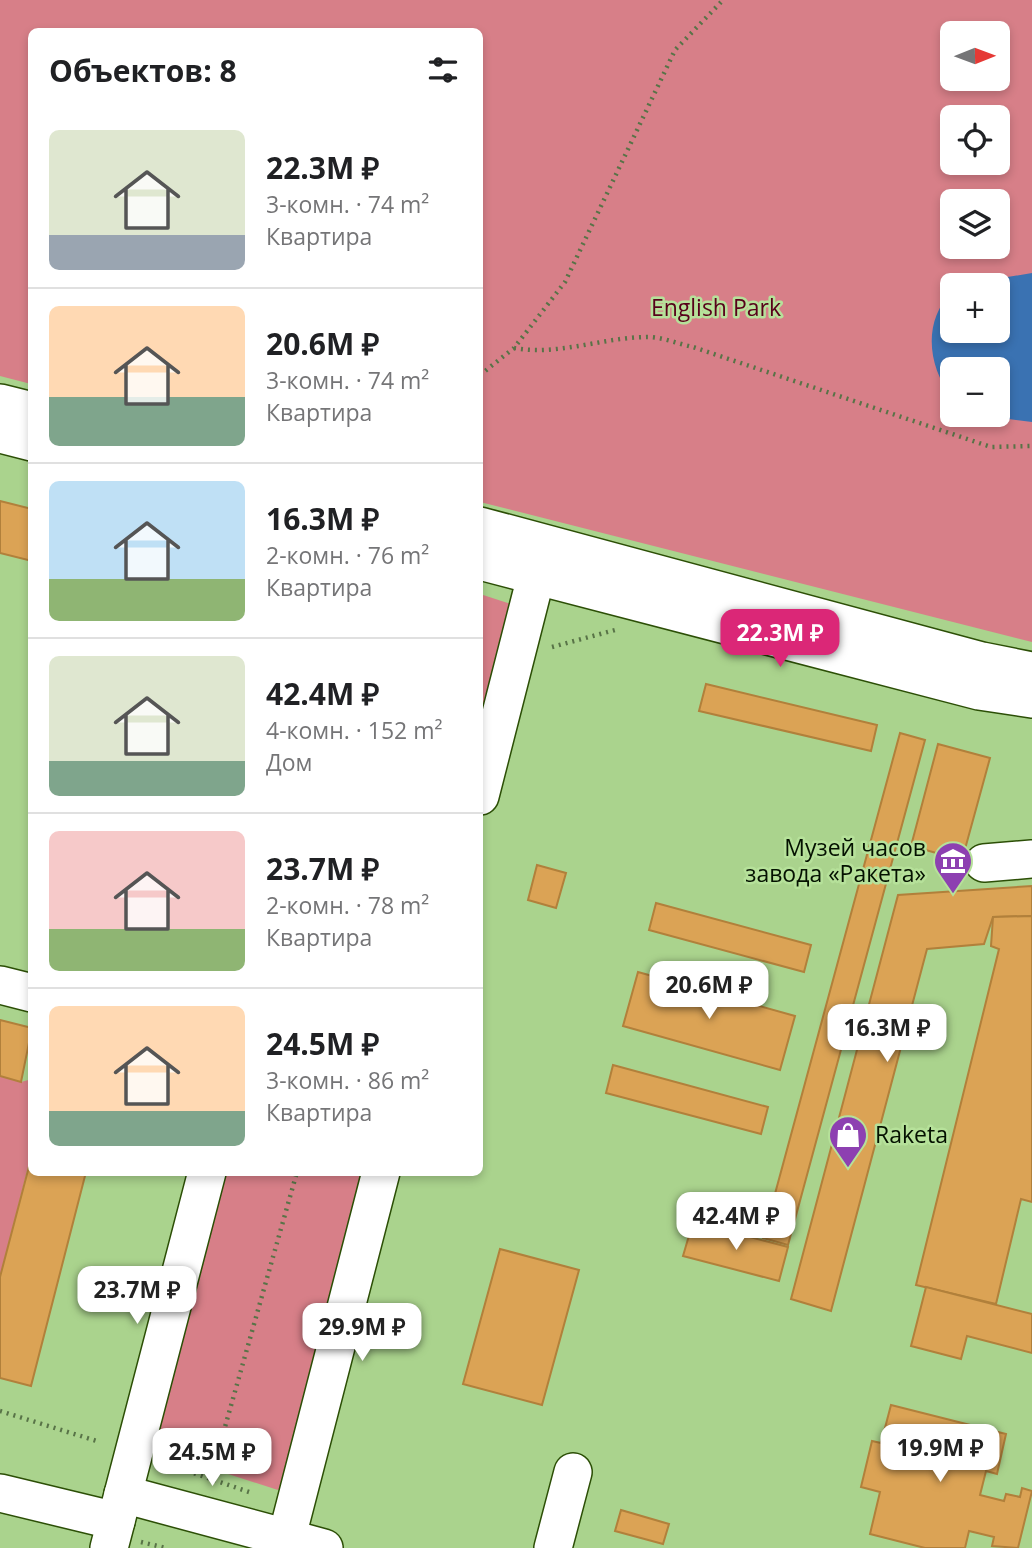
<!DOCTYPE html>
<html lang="ru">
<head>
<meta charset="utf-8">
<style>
  :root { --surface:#fff; --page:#f2f2f2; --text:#202124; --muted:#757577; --line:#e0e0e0; --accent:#db2777 }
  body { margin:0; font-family:"Open Sans",sans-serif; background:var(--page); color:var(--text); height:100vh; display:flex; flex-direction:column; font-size:26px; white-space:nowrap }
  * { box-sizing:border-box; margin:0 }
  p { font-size:23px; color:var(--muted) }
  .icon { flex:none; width:38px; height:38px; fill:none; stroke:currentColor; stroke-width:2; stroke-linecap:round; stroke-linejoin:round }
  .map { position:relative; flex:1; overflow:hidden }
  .drawer { position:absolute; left:28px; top:28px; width:455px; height:1148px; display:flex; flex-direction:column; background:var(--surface); border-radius:10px; box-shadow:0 4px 10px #0003 }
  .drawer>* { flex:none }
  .needle { width:46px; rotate:89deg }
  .tools { position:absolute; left:940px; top:21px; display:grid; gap:14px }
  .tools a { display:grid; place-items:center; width:70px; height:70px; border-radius:10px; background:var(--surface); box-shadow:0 4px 10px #0003; font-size:35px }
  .price { position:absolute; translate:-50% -60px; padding:0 16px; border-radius:14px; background:#fff; color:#222; font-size:23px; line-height:46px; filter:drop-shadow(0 2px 4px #0008) }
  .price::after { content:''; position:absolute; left:50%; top:42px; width:21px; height:16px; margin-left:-10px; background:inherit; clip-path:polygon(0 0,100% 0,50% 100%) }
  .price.selected { background:var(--accent); color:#fff }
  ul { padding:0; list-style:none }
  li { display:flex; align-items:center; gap:21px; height:175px; padding:0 21px }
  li+li { border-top:2px solid var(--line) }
  li span { display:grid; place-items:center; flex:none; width:196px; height:140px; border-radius:10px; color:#555 }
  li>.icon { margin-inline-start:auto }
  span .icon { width:84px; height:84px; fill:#fffc; stroke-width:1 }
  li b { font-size:30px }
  h2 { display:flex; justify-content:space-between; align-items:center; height:84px; padding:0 21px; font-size:30px }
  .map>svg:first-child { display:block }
</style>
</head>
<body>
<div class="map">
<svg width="1032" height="1548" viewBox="0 0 1032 1548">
  <rect width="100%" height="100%" fill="#aad38d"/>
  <g fill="#d77f88" fill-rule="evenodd">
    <path d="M0,0H1032V642L480,502V32H32L31,384L0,376ZM952,33H998V79H952ZM952,117H998V163H952ZM952,201H998V247H952ZM952,285H998V331H952ZM952,369H998V415H952Z"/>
    <polygon points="480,594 511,604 480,729"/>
    <polygon points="0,1076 21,1082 32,1079 31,1155 0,1277"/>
    <polygon points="223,1173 366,1173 290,1470 278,1490 160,1452 155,1447"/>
  </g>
  <path fill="#3a72b2" d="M1032,273V422L978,415H998V369H952V397C927,366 923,320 952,292V331H998V285H959Z"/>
  <g fill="#dba355" stroke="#b1803b" stroke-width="2">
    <polygon points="0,501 32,509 32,561 0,553"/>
    <polygon points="706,684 877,725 871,751 699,711"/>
    <polygon points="900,733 925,740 788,1245 763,1238"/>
    <polygon points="938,744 990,758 962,860 911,846"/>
    <polygon points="537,865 566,873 556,908 528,900"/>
    <polygon points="1032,886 1032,916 993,917 984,944 927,949 831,1311 791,1299 898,895"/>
    <polygon points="656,903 811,945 804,972 649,930"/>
    <polygon points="1032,916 1032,1202 1021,1199 996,1304 916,1285 999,949 991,946 993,917"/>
    <polygon points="638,972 795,1016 780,1070 623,1026"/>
    <polygon points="0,1020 32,1028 21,1082 0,1076"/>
    <polygon points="613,1065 768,1107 761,1134 606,1093"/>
    <polygon points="32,1155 32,1172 86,1172 31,1386 0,1378 0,1277"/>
    <polygon points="693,1222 788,1247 779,1281 683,1256"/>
    <polygon points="500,1249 579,1270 542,1405 463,1384"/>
    <polygon points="926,1287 1032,1314 1032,1353 967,1336 961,1359 911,1346"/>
    <polygon points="891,1405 1006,1434 997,1474 986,1471 980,1495 1004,1501 1006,1494 1020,1497 1022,1488 1032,1491 1018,1548 992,1546 994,1537 969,1531 965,1548 925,1548 870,1534 880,1492 861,1487 872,1441 881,1443"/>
    <polygon points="621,1510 669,1524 663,1544 615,1531"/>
  </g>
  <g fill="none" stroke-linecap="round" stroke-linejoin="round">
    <defs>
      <g id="minor">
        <polyline points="0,403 32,411"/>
        <polyline points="0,434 32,442"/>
        <polyline points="480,526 982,661 1032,671"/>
        <polyline points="480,561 979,691 1032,699"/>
        <polyline points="480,796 542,553"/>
        <polyline points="984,863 1032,859"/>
        <polyline points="0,985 32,993"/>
        <polyline points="0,1493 116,1521"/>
        <polyline points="123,1494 324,1548"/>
        <polyline points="109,1548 207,1172"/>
        <polyline points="284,1548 381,1172"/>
        <polyline points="553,1548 573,1472"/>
      </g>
    </defs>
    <use href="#minor" stroke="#2c4f06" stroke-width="40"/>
    <g stroke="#587347" stroke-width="4.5" stroke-dasharray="2 5" stroke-linecap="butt">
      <path d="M514,348C557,356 601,338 645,337C660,336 678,344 693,347L991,447L1032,446"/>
      <polyline points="480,375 514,348 565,282 675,50 723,0"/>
      <polyline points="552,647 615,630"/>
      <polyline points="0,1411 100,1442"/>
      <polyline points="161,1462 249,1492"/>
      <polyline points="210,1480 297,1172"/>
      <polyline points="141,1542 166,1548"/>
    </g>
    <use href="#minor" stroke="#fff" stroke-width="37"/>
  </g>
  <defs>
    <symbol id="museum-pin" viewBox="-11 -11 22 30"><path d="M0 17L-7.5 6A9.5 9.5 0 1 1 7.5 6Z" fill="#8d40b1" stroke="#b6e19a"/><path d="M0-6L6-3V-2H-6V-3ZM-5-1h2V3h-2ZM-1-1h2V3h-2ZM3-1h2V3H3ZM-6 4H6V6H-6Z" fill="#fff"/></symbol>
    <symbol id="shop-pin" viewBox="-11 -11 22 30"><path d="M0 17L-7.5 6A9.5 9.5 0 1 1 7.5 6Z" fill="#8d40b1" stroke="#b6e19a"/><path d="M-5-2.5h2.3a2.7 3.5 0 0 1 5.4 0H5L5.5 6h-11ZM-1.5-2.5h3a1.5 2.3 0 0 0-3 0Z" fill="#fff"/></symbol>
  </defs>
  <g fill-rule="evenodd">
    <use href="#museum-pin" x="931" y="839" width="44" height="60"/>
    <use href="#shop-pin" x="826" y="1113" width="44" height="60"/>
  </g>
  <g text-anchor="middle" stroke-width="5" stroke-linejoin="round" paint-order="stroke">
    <g font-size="23" fill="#57001a" stroke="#b6e19a">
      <text x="716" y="316">English Park</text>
    </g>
    <g font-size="23" fill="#041100" stroke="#b6e19a" text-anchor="end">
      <text x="926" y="856">Музей часов<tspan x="926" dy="26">завода «Ракета»</tspan></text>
      <text x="875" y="1143" text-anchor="start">Raketa</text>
    </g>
  </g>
</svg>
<div class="tools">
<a><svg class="needle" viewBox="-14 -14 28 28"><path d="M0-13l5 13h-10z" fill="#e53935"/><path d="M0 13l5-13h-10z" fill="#757577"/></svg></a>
<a><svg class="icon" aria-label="locate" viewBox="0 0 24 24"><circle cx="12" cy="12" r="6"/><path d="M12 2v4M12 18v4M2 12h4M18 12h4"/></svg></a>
<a><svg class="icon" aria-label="layers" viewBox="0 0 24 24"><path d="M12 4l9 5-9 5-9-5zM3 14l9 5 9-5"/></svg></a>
<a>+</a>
<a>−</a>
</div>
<b class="price selected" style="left:780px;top:669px">22.3M ₽</b>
<b class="price" style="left:709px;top:1021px">20.6M ₽</b>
<b class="price" style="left:887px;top:1064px">16.3M ₽</b>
<b class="price" style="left:736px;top:1252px">42.4M ₽</b>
<b class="price" style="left:137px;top:1326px">23.7M ₽</b>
<b class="price" style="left:362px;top:1363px">29.9M ₽</b>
<b class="price" style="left:940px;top:1484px">19.9M ₽</b>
<b class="price" style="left:212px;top:1488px">24.5M ₽</b>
<section class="drawer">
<h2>Объектов: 8<svg class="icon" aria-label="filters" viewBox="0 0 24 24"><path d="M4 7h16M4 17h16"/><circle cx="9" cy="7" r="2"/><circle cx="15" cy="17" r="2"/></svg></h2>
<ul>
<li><span style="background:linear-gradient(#dfe7d0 75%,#9aa5b1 0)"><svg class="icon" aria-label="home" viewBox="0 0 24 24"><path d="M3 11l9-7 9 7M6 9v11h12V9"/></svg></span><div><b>22.3M ₽</b><p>3-комн. · 74 m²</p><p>Квартира</p></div></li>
<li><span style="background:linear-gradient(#ffd9b3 65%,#7fa58c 0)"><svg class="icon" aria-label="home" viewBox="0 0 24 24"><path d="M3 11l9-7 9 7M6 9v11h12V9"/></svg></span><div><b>20.6M ₽</b><p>3-комн. · 74 m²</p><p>Квартира</p></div></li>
<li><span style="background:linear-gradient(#bfe0f5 70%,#8fb573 0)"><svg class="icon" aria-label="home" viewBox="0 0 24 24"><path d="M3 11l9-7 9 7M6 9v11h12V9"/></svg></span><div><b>16.3M ₽</b><p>2-комн. · 76 m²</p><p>Квартира</p></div></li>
<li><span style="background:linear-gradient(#dfe7d0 75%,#7fa58c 0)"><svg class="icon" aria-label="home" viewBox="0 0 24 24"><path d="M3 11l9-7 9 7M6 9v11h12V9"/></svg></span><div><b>42.4M ₽</b><p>4-комн. · 152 m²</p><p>Дом</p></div></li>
<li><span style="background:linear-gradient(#f6c9c9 70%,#8fb573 0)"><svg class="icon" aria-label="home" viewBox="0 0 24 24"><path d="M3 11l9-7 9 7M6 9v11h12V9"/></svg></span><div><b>23.7M ₽</b><p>2-комн. · 78 m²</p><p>Квартира</p></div></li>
<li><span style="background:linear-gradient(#ffd9b3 75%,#7fa58c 0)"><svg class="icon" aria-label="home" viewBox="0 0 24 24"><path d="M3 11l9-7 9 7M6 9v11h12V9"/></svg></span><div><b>24.5M ₽</b><p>3-комн. · 86 m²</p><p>Квартира</p></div></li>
</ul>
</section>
</div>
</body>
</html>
